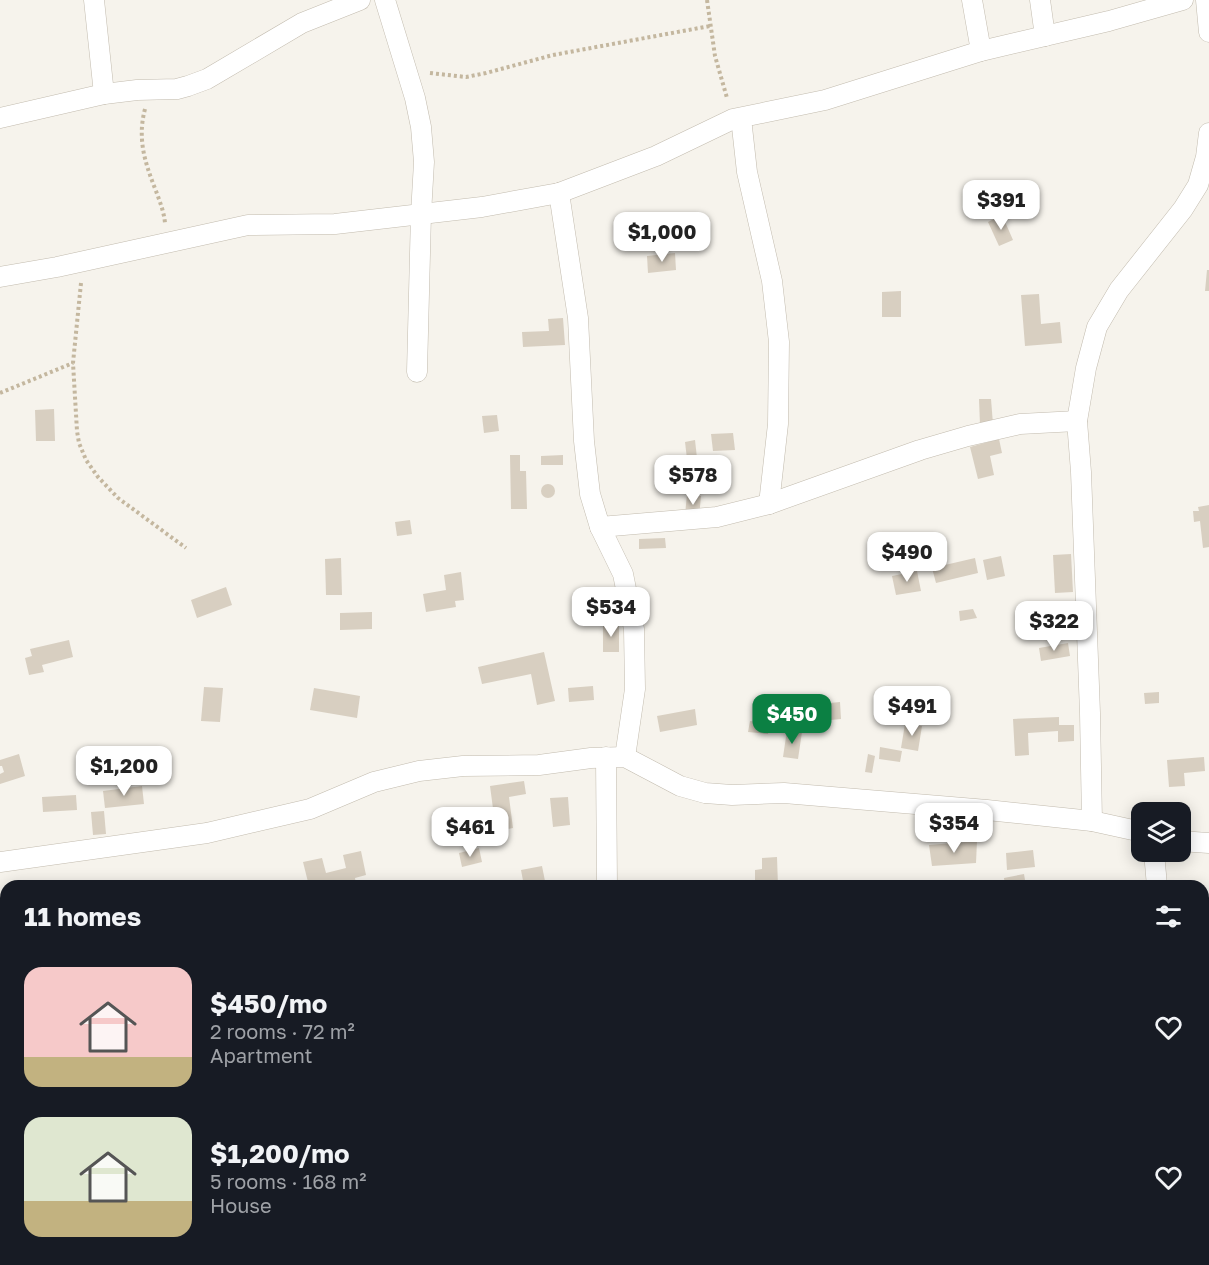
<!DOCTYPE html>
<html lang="en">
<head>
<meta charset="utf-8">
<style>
  :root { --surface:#171b24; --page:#20242c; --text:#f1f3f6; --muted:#9ea1a6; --accent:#0b8043 }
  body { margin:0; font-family:"Golos Text",sans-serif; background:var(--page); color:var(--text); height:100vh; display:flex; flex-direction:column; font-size:22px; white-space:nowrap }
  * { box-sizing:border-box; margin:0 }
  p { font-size:20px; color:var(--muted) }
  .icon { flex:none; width:33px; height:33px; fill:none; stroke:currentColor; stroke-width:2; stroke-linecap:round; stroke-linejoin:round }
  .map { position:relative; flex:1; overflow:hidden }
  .panel { position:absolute; left:0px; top:880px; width:1209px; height:386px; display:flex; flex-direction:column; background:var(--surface); border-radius:18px 18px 0 0; box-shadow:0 3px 15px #0003 }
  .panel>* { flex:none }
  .fabs { position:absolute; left:1131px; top:802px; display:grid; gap:12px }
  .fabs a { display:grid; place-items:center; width:60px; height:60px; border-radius:12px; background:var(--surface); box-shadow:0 3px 15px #0003; font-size:30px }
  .price { position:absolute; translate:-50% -51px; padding:0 14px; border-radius:12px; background:#fff; color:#222; font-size:20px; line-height:39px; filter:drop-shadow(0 2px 3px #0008) }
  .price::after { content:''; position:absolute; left:50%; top:36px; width:18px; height:14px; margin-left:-9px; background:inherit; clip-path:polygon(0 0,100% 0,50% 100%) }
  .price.active { background:var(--accent); color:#fff }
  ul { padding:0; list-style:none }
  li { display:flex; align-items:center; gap:18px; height:150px; padding:0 24px }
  li span { display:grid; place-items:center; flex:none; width:168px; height:120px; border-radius:18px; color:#555 }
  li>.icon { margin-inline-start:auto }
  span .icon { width:72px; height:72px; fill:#fffc; stroke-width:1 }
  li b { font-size:26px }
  h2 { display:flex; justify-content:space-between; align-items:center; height:72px; padding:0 24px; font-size:26px }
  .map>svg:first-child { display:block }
</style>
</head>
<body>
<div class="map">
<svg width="1209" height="1265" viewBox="0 0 1209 1265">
  <rect width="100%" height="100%" fill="#f6f3ec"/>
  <g fill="#d8cfc1">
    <polygon points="1002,215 1013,240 999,246 988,222"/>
    <polygon points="675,253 676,270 648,273 647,256"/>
    <polygon points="1207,270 1209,270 1209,291 1205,291"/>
    <polygon points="901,291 901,317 882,317 882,292"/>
    <polygon points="1039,294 1041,324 1060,322 1062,343 1025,346 1021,295"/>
    <polygon points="563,318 565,345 523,347 522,332 549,331 548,319"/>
    <polygon points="979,399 991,399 993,424 980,425"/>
    <polygon points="54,409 55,441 36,441 35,410"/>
    <polygon points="497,415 499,431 484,433 482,416"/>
    <polygon points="733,433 735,450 713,451 711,434"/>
    <polygon points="999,439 1002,453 990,456 994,475 978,479 970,447"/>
    <polygon points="695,440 697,458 687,459 685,442"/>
    <polygon points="510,455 520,455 520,471 526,471 527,509 511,509"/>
    <polygon points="563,455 563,465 541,465 541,456"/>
    <circle cx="548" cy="491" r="7"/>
    <polygon points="687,494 701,496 699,517 685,515"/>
    <polygon points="1209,505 1209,547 1203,548 1200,521 1194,522 1193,511 1199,511 1198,507"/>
    <polygon points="410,520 412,534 397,536 395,522"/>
    <polygon points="665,538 666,548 639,549 639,539"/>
    <polygon points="1071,554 1073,592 1055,593 1053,555"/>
    <polygon points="1001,556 1005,576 987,580 983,560"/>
    <polygon points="341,558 342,595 326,595 325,559"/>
    <polygon points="975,558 978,573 936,583 932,568"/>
    <polygon points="917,571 921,591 896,595 892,576"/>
    <polygon points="461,572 464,600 455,601 456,607 426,612 423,594 446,590 444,575"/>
    <polygon points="226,587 232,605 197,618 191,600"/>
    <polygon points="973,609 977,618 960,621 959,611"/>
    <polygon points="372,612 372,629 340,630 340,613"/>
    <polygon points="603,623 619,624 619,652 603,652"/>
    <polygon points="69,640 73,657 42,665 44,672 29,675 25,658 32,656 30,649"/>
    <polygon points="1068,643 1070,656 1041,661 1039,648"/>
    <polygon points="544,652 555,701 537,705 531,674 482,684 478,667"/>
    <polygon points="593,686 594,700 569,702 568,688"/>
    <polygon points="204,687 223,688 220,722 201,721"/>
    <polygon points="314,688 360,696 357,718 310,710"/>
    <polygon points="1159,692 1159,703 1145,704 1144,693"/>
    <polygon points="840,702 841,719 820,721 819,704"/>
    <polygon points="695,709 697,725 660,732 657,716"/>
    <polygon points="1059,717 1059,725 1074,725 1074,741 1058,742 1058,731 1028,733 1029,755 1015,756 1013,719"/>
    <polygon points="750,721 770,723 768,734 748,732"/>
    <polygon points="905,724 922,726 918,751 901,748"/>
    <polygon points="787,730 802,732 798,759 783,757"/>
    <polygon points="880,747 902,751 900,762 879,759"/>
    <polygon points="19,754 25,776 0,784 0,774 4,772 2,766 0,766 0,760"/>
    <polygon points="868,754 875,756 872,773 865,772"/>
    <polygon points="1204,757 1205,771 1184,773 1185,786 1169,787 1167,760"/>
    <polygon points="524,781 526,794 509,797 513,828 496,831 490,786"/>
    <polygon points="142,786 144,804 105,808 103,791"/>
    <polygon points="76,795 77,810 43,812 42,797"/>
    <polygon points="568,797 570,825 553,827 550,798"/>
    <polygon points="104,811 106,834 93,835 91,812"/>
    <polygon points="977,841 976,863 932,866 929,845"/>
    <polygon points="479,848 482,862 462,867 459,853"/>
    <polygon points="1033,850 1035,867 1007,870 1006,853"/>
    <polygon points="361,851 366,875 355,878 356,884 345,886 309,886 303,862 322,858 326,873 346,868 343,855"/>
    <polygon points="777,857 778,886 741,886 741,885 755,884 755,870 762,869 762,858"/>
    <polygon points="542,866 545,881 524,886 521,870"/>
    <polygon points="1024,874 1026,886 1005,886 1004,878"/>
    <polygon points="433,882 434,886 415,886 415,885"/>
    <rect x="869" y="882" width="28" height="4"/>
    <polygon points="3,1119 6,1129 0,1131 0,1120"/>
    <polygon points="6,1150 6,1164 0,1167 0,1152"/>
    <polygon points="6,1258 6,1260 12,1260 13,1265 0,1265 0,1260"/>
    <polygon points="176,1260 187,1260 190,1261 189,1265 174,1265"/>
  </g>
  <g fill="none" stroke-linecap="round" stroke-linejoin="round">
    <defs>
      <g id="street">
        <polyline points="94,0 104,94"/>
        <polyline points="385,0 415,98 421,127 424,162 421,214 417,372"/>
        <polyline points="972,0 981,51"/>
        <polyline points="1040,0 1045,36"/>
        <polyline points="1206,0 1209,32"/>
        <polyline points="0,118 104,94 137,90 177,89 188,86 207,79 302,23 360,0"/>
        <polyline points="741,118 747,172 772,281 779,342 778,424 769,504"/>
        <polyline points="559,193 578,318 584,441 590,494 600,527 623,574 634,629 635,689 625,757"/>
        <polyline points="0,277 57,267 248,225 335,224 482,207 559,193 656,156 733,119 825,100 981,51 1109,21 1183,0"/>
        <polyline points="600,527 717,517 769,504 920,450 968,436 1020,424 1077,421"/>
        <polyline points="606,757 607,886"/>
        <polyline points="1092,821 1090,713 1081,472 1077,421 1086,368 1097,327 1119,290 1183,209 1198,185 1206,157 1209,133"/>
        <polyline points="1180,841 1209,843"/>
        <polyline points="1154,852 1157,886"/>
        <polyline points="0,862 207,833 310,809 374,782 419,771 463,766 539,765 591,758 625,757 680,786 705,793 732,795 784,793 987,810 1092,821 1142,832"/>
        <polyline points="0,990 6,993"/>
        <polyline points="1019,1260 1027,1265"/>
        <polyline points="596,1265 597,1260"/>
        <polyline points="1074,1265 1075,1260"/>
      </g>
    </defs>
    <use href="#street" stroke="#c2bbae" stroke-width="21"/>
    <g stroke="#c4b79f" stroke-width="4" stroke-dasharray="3 3" stroke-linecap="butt">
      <polyline points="707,0 715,56 727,98"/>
      <polyline points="430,73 466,77 486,73 553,55 710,26"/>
      <path d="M145,109C137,139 145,163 156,191C160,202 164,212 165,223"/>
      <polyline points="81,283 73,363 77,431 79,443 86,460 98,477 118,498 186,548"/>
      <polyline points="0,393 73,363"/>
    </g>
    <use href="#street" stroke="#fff" stroke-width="20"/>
  </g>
</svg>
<div class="fabs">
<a><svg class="icon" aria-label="layers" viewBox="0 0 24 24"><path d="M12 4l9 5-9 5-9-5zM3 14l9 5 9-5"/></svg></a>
</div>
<b class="price" style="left:1001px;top:231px">$391</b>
<b class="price" style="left:662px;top:263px">$1,000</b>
<b class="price" style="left:693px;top:506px">$578</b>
<b class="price" style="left:907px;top:583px">$490</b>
<b class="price" style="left:611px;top:638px">$534</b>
<b class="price" style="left:1054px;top:652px">$322</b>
<b class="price" style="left:912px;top:737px">$491</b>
<b class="price active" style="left:792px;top:745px">$450</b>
<b class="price" style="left:124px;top:797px">$1,200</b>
<b class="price" style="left:954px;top:854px">$354</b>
<b class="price" style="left:470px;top:858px">$461</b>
<section class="panel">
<h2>11 homes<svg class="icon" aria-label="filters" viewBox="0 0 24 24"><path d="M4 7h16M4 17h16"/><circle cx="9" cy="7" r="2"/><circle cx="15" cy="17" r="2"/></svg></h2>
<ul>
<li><span style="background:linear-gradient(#f6c9c9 75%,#c2b280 0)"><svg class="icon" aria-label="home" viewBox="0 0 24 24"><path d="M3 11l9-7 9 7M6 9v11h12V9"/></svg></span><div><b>$450/mo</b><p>2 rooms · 72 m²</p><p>Apartment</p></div><svg class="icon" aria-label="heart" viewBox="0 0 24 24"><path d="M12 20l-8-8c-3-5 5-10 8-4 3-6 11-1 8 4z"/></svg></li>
<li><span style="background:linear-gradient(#dfe7d0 70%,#c2b280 0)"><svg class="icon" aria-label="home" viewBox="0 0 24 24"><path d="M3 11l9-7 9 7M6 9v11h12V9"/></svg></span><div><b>$1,200/mo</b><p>5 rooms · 168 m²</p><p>House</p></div><svg class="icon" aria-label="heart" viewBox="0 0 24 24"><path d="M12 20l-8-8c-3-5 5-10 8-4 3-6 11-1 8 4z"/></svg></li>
</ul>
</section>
</div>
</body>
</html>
